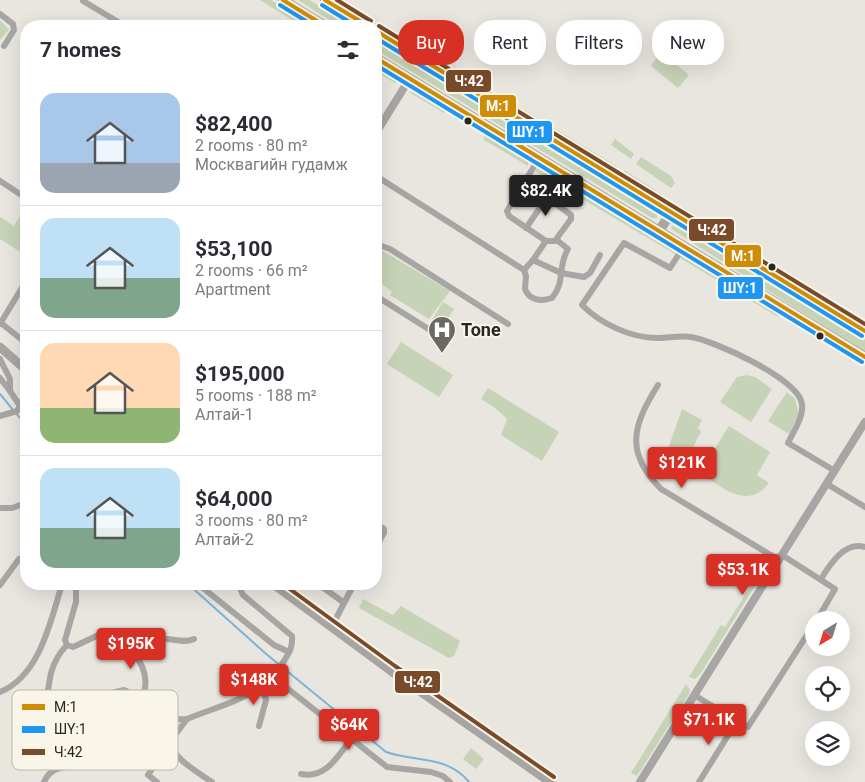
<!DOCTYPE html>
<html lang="en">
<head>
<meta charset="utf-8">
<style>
  :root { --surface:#fff; --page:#f2f2f3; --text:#2b2b33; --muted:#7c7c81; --line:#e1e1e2; --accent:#d93025 }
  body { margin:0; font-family:Roboto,sans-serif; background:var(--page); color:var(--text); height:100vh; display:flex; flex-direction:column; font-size:19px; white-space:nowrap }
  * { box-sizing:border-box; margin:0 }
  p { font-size:16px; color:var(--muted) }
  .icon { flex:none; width:28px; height:28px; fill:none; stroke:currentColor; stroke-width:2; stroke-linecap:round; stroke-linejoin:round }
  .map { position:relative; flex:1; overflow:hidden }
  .sheet { position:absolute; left:20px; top:20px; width:362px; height:570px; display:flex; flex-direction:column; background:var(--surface); border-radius:20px; box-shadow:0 5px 20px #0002 }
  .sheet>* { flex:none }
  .hud { position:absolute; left:398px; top:20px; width:392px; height:45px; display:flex; gap:10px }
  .needle { width:32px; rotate:218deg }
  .tools { position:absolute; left:805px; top:611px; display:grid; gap:10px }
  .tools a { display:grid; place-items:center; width:45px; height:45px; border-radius:50%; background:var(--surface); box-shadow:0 5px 20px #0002; font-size:25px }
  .price { position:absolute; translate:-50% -42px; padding:0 11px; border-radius:5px; background:var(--accent); color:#fff; font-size:16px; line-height:32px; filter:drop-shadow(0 1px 2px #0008) }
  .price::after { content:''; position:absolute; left:50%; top:30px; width:15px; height:11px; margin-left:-8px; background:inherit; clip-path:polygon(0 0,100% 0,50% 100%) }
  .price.on { background:#222; color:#fff }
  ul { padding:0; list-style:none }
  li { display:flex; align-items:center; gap:15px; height:125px; padding:0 20px }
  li+li { border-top:1px solid var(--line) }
  li span { display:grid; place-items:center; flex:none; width:140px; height:100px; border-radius:15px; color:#555 }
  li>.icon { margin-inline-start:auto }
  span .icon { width:60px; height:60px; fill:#fffc; stroke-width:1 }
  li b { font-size:21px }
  h2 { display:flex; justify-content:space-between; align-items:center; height:60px; padding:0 20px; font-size:21px }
  .chip { padding:0 18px; border-radius:20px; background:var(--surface); box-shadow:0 5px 20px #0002; font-size:18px; line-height:45px }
  .chip.on { background:var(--accent); color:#fff }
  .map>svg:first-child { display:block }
</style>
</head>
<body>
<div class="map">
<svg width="865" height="782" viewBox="0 0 865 782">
  <rect width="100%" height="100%" fill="#e8e6df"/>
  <g fill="#c7d3b6">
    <polygon points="260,0 271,0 314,26 302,26"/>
    <polygon points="298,0 309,0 356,26 339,26"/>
    <polygon points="0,20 9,30 0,40"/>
    <polygon points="401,34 471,77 463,78 398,39"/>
    <polygon points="376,38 600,175 657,215 657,218 652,218 376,50"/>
    <polygon points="661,52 689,75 678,88 651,66"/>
    <polygon points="379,67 393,75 397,84 376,72"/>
    <polygon points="416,91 438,103 446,111 444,113 409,92"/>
    <polygon points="511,102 618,167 612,168 512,107"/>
    <polygon points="487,134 529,159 528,166 484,140 484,135"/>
    <polygon points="615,139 634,154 631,159 611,145"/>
    <polygon points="641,157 671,176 675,183 671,188 636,164"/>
    <polygon points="541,166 674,247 675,254 535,171 538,167"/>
    <polygon points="624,170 666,197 661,199 625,177"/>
    <polygon points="670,200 692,213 688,215 670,204"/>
    <polygon points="21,214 26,217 25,255 0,239 0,217 14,226"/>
    <polygon points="699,217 753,250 752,252 699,222"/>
    <polygon points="672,225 729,256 865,338 865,352 671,229"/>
    <polygon points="383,251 450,291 429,319 390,295 392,292 376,279 376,252"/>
    <polygon points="683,254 780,313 778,317 680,258"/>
    <polygon points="443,302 454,309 442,328 431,321"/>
    <polygon points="401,342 453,375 439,397 387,364"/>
    <polygon points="747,375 755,377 772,389 751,422 720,402 737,377"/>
    <polygon points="488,388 559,432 542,461 501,435 507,419 495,408 481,399"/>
    <polygon points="787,392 795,399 799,414 789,434 768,421"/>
    <polygon points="682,409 702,420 698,428 701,432 685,462 675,456 669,446"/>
    <path d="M729,426L770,452L757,475L769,483C747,511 721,487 700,472Z"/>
    <polygon points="764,556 768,559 768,565 701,673 695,679 689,677 721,625 725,627 758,574 752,569 760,557"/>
    <polygon points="363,599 393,615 401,606 460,641 454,656 449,658 359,608"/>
    <polygon points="686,684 690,690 689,694 637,776 631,773"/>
    <polygon points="471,748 484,759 476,769 463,759"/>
  </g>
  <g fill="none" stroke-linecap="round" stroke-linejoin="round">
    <g stroke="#7ab5d9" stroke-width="2">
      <polyline points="0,394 13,410"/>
      <polyline points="16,413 26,426"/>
      <path d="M188,584L265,653L386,752C415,762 447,755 469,782"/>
    </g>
    <g stroke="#a7a6a4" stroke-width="6">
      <polyline points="83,1 125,26"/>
      <polyline points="0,14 13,24 14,30 4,46"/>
      <polyline points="539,158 507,211 509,216 546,241"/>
      <path d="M376,176L524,270L526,276L525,289C529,300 541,302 552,298C566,281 557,267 568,249L558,241L557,238L571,219V215L551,200L546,199L526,228"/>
      <polyline points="0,181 26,198"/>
      <polyline points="376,244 390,249 508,324"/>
      <path d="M684,246L670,268L624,243L582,305C601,324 631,338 657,338C668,338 681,335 691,337C715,341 799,379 802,404C804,417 793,432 788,443L835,471"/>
      <polyline points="533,260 546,241 558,241"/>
      <polyline points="524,270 533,260 561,273 584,277 590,273 600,255"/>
      <polyline points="376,296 430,330"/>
      <polyline points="1,323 26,343"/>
      <polyline points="0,324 26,281"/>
      <polyline points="0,359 10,379 10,391 20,406 17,411 0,416"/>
      <polyline points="0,378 10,391"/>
      <path d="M658,385C633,425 624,452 661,489L779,560"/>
      <polyline points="18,402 26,410"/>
      <polyline points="827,484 865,507"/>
      <polyline points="0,508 12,508 26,503"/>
      <polyline points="376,524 384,529 384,533 376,547"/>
      <polyline points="782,555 835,589 817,620"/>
      <path d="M821,579C830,564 845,541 865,547"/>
      <polyline points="198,584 274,645 289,652"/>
      <polyline points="318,584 343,602"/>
      <polyline points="0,585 19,559"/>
      <polyline points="331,628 354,584"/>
      <path d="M134,653C145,648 150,641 163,639C174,638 183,644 194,639"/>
      <polyline points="273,677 387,767 431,772 443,776 450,782"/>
      <path d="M0,692C40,676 51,620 62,584"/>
      <polyline points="103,695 124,690 141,698"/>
      <polyline points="694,695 748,727 814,624"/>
      <path d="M41,699C51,691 48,684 51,673C54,662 59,653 67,645"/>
      <path d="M135,712C153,712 169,721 187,719C226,703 259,699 284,661C289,653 293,647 292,636L243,595L238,584"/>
      <path d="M187,719L169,743C177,761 196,771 212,782"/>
      <polyline points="259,726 266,700 263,687"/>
      <path d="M301,774C326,779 338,756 351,739"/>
      <path d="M44,782C53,761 73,770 90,762C96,756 101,748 107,741C131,714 164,690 133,652C125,643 118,634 105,632L73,647L67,645L65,640L76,602V584"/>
      <polyline points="157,782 148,775 169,743"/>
      <polyline points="699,782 737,721"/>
    </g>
    <g stroke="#a7a6a4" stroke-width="8">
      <polyline points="376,133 410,78"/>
      <polyline points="640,782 865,422"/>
    </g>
    <g stroke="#a7a5a3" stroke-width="9">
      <polyline points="0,347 26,370"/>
      <polyline points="273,584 391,671 550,782"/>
    </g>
    <g stroke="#a8a6a2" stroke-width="10">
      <polyline points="283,0 325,26"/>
      <polyline points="325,0 368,26"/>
      <polyline points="376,31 865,331"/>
      <polyline points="376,58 865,357"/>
      <polyline points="659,231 671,213"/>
    </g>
    <defs>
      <g id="bus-1">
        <polyline points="283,0 325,26"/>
        <polyline points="325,0 368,26"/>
        <polyline points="376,31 865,331"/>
        <polyline points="376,58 865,357"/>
      </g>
      <g id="bus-2">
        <polyline points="280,5 314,26"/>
        <polyline points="322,5 356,26"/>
        <polyline points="376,38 862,336"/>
        <polyline points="376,65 862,362"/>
      </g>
      <g id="bus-3">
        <polyline points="337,0 371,21"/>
        <polyline points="379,26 865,324"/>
        <polyline points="283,584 395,666 554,777"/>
      </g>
    </defs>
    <use href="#bus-1" stroke="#f9f5e8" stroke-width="8"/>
    <use href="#bus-2" stroke="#f9f5e8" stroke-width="8"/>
    <use href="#bus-3" stroke="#f9f5e8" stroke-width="8"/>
    <use href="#bus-1" stroke="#ce8c07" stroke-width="4"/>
    <use href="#bus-2" stroke="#1f96f2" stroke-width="4"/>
    <use href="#bus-3" stroke="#7a4b2a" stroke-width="4"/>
  </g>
  <defs>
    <symbol id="hospital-pin" viewBox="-11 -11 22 30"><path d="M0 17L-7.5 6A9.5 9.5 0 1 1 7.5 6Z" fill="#6b6964" stroke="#f9f5e8"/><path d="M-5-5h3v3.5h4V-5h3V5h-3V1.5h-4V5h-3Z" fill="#fff"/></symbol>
  </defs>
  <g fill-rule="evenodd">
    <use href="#hospital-pin" x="426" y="314" width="32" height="43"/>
  </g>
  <g fill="#282622" stroke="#f9f5e8" stroke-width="2">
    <circle cx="468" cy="121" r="4.5"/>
    <circle cx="772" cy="267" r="4.5"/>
    <circle cx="820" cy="336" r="4.5"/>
  </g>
  <g text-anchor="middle" stroke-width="4" stroke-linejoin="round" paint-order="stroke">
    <g font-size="18" font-weight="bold" fill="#282622" stroke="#f9f5e8" text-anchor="start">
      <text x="461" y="336">Tone</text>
    </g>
  </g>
  <rect x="12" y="690" width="166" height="80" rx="8" fill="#f9f5e8" stroke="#bab7ad" stroke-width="1"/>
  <rect x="22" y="704" width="23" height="6" fill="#ce8c07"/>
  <rect x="22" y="726" width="23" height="7" fill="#1f96f2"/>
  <rect x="22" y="749" width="23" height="6" fill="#7a4b2a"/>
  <g font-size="14" fill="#282622">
    <text x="54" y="712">М:1</text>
    <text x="54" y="734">ШҮ:1</text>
    <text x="54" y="757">Ч:42</text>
  </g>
  <g stroke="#f9f5e8" stroke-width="2">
    <rect x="445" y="69" width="47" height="24" rx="5" fill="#7a4b2a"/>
    <rect x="479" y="94" width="38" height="24" rx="5" fill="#ce8c07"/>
    <rect x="506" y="120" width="47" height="24" rx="5" fill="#1f96f2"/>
    <rect x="688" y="218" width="47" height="24" rx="5" fill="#7a4b2a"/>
    <rect x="724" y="244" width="38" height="24" rx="5" fill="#ce8c07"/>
    <rect x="717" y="276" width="47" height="24" rx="5" fill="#1f96f2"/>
    <rect x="394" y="670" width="47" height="24" rx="5" fill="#7a4b2a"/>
  </g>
  <g font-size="14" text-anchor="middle" font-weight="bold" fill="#fff">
    <text x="469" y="86">Ч:42</text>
    <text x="498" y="111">М:1</text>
    <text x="529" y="137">ШҮ:1</text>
    <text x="712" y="235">Ч:42</text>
    <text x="743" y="261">М:1</text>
    <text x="740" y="293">ШҮ:1</text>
    <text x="418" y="687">Ч:42</text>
  </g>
</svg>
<div class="tools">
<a><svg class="needle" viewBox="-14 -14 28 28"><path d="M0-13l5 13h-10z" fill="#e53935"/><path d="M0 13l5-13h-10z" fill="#7c7c81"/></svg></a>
<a><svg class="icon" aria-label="locate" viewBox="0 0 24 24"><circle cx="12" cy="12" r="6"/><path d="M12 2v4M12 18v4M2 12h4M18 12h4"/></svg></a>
<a><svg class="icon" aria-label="layers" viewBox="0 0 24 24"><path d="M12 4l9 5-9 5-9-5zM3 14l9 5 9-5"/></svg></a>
</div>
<b class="price on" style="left:546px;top:217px">$82.4K</b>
<b class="price" style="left:682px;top:489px">$121K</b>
<b class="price" style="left:743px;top:596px">$53.1K</b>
<b class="price" style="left:131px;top:670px">$195K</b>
<b class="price" style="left:254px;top:706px">$148K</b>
<b class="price" style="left:709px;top:746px">$71.1K</b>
<b class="price" style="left:349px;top:751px">$64K</b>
<div class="hud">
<a class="chip on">Buy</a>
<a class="chip">Rent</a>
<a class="chip">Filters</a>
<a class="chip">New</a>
</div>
<section class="sheet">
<h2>7 homes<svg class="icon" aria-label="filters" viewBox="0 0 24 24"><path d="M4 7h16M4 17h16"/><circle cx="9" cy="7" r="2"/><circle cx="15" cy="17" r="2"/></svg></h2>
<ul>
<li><span style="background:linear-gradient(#a9c7e8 70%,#9aa5b1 0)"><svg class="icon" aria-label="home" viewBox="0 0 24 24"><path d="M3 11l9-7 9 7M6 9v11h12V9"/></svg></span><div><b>$82,400</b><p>2 rooms · 80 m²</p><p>Москвагийн гудамж</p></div></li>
<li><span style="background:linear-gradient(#bfe0f5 60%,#7fa58c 0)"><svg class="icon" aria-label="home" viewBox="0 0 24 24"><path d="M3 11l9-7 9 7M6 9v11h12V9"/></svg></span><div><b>$53,100</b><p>2 rooms · 66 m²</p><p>Apartment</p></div></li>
<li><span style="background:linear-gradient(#ffd9b3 65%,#8fb573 0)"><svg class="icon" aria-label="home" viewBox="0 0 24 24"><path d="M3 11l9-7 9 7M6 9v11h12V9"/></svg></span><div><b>$195,000</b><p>5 rooms · 188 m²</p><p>Алтай-1</p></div></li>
<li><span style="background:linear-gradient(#bfe0f5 60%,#7fa58c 0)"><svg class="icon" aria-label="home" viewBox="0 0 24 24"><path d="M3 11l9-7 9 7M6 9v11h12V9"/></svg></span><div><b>$64,000</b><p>3 rooms · 80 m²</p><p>Алтай-2</p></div></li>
</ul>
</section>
</div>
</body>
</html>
